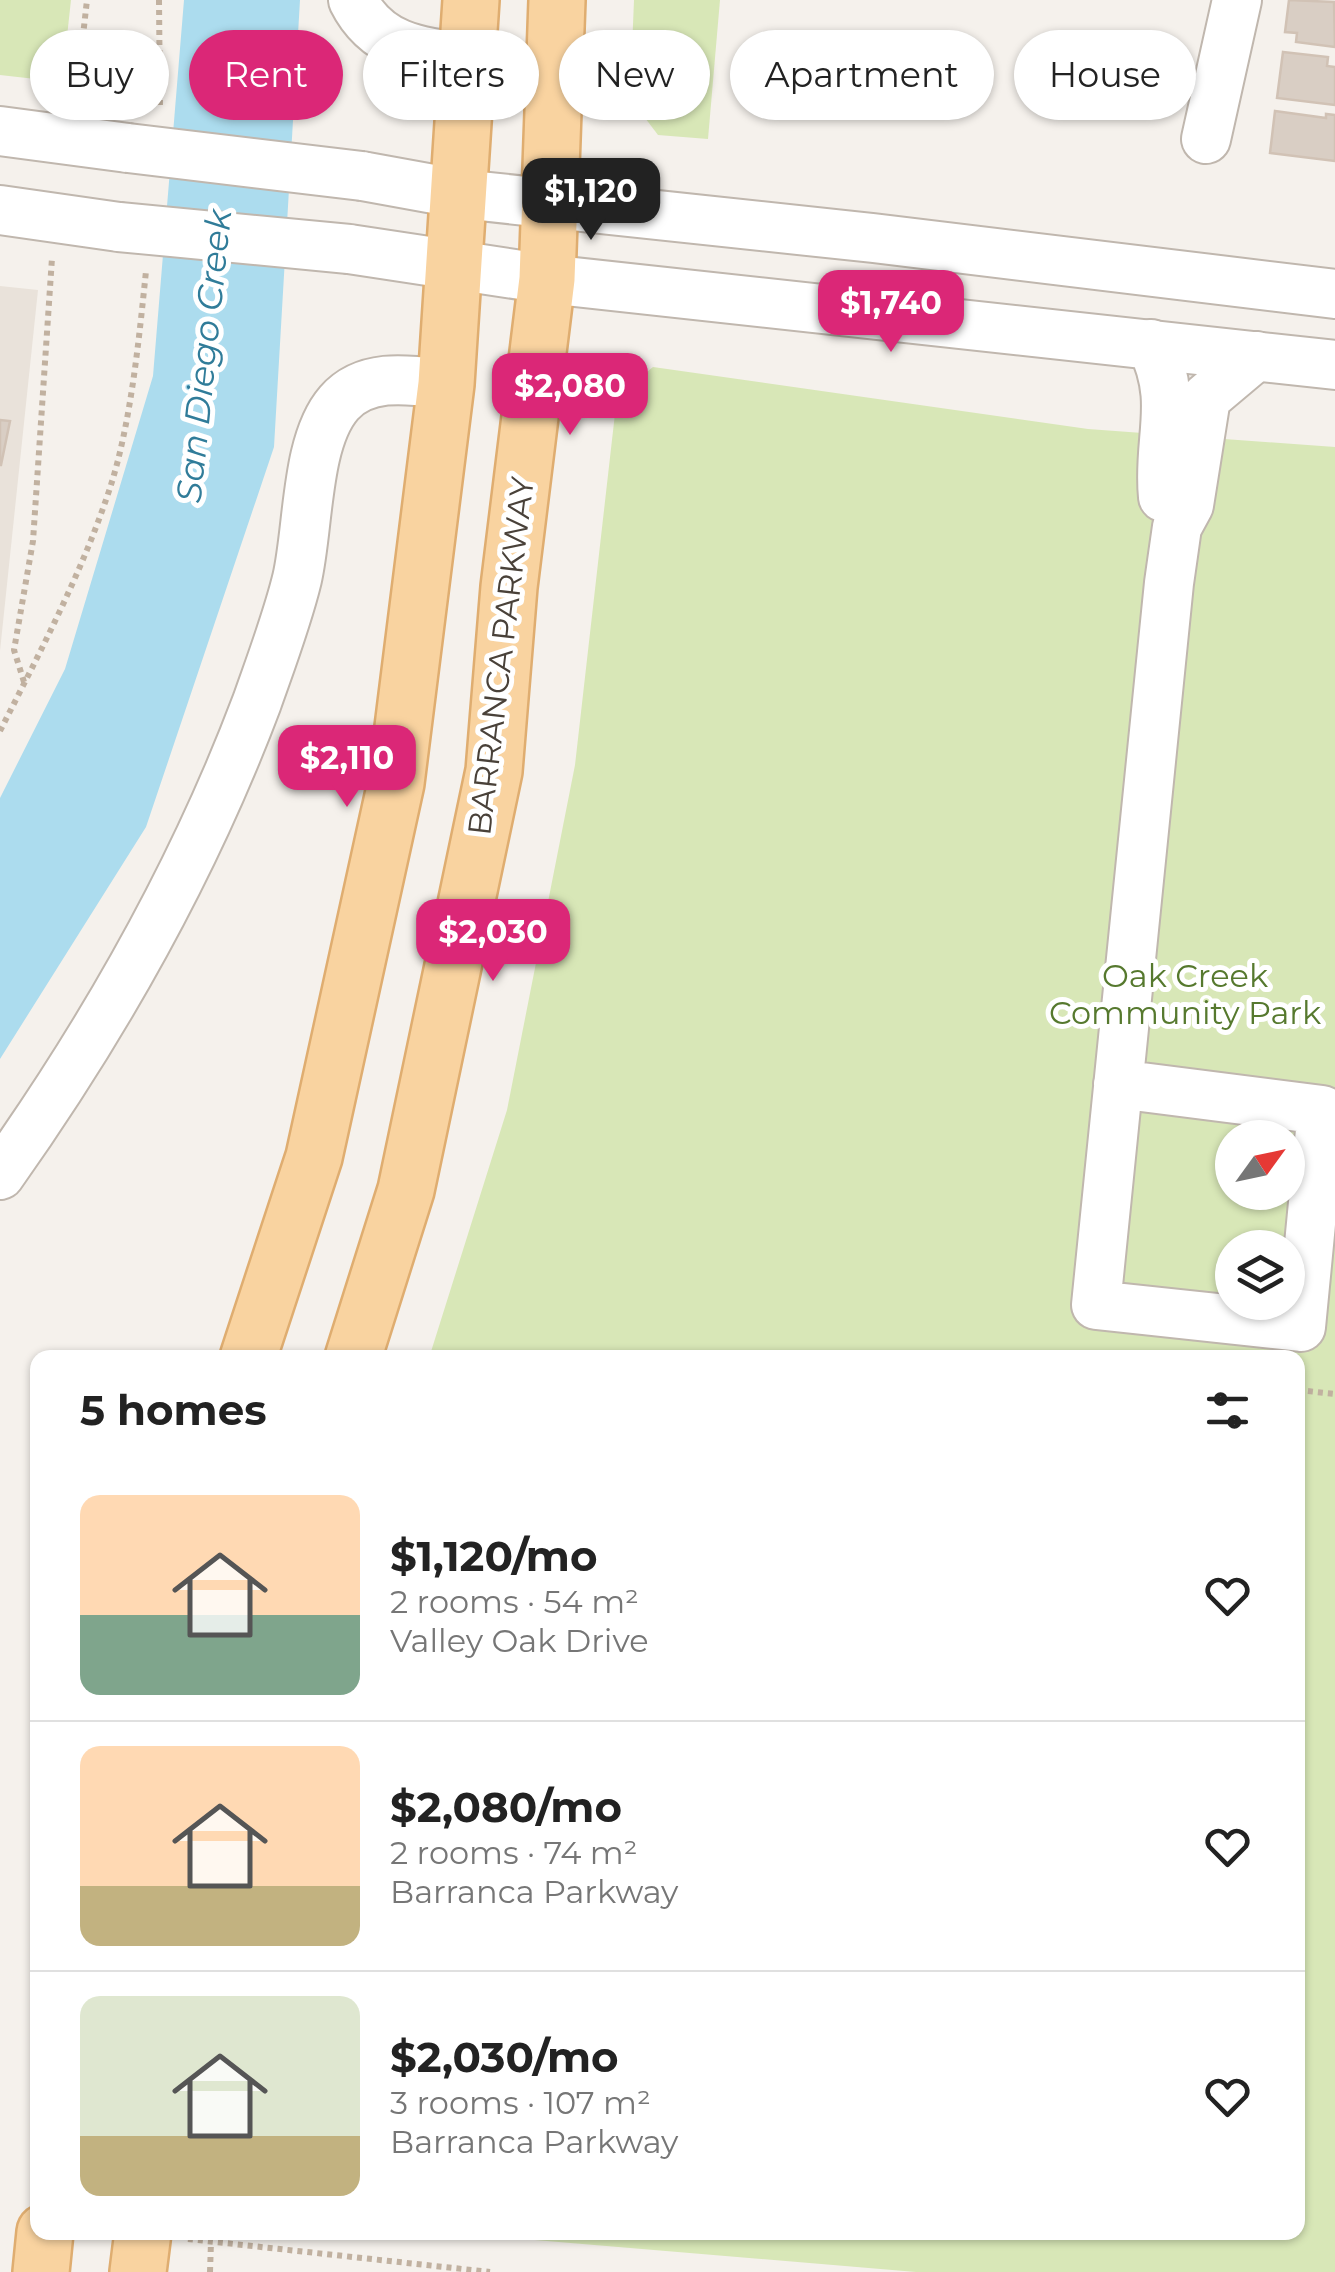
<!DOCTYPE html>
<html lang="en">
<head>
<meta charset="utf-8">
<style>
  :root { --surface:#fff; --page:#f6f6f6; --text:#222; --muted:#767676; --line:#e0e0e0; --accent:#db2777 }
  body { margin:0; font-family:Montserrat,sans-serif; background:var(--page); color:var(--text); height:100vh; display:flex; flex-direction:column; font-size:38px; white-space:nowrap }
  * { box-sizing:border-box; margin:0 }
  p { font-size:32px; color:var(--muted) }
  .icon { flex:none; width:55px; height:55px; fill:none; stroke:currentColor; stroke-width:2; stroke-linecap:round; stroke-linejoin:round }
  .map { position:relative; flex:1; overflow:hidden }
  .panel { position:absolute; left:30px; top:1350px; width:1275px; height:890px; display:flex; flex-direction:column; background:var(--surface); border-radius:20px; box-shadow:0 2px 8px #0004 }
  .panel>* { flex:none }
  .guide { position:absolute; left:30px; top:30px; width:1275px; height:90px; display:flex; gap:20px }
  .needle { width:65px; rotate:57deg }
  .tools { position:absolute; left:1215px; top:1120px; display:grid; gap:20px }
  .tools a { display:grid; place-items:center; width:90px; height:90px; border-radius:50%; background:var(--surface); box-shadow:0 2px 8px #0004; font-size:50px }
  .price { position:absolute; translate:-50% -85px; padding:0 22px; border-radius:20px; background:var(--accent); color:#fff; font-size:32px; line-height:65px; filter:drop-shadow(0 2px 5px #0008) }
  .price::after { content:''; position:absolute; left:50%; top:60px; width:30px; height:22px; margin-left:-15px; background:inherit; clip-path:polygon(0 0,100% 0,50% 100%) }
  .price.active { background:#222; color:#fff }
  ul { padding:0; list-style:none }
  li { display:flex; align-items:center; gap:30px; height:250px; padding:0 50px }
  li+li { border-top:2px solid var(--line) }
  li span { display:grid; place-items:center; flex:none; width:280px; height:200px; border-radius:20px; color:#555 }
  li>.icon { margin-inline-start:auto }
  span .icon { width:120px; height:120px; fill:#fffc; stroke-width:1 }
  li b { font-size:42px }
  h2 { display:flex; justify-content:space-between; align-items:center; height:120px; padding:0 50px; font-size:42px }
  .tag { padding:0 35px; border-radius:45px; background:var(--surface); box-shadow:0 2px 8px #0004; font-size:35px; line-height:90px }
  .tag.active { background:var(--accent); color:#fff }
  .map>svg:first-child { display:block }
</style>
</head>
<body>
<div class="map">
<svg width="1335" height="2272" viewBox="0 0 1335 2272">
  <rect width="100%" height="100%" fill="#f5f1ec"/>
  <polygon fill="#e9e2da" points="0,286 38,290 0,651"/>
  <g fill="#d8e7b7" fill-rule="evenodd">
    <polygon points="0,0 71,0 62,82 0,75"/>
    <polygon points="634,0 720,0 708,139 658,135 630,98"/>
    <path d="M653,367L1088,429L1335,447V2272H916L452,2233L1298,2232V1358H429L507,1110L575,765L617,396ZM1232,1138H1288V1192H1232ZM1232,1248H1288V1302H1232Z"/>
  </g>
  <polygon fill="#acdcee" points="184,0 300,0 274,447 146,827 0,1059 0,798 65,669 153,376"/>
  <g fill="#d9cec4" stroke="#d1c2b5" stroke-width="2.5">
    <polygon points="1289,0 1334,2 1335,47 1296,42 1297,33 1285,32"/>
    <polygon points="1283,52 1328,57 1327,66 1335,67 1335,105 1277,98"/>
    <polygon points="1275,111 1326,118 1326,114 1335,115 1335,161 1270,153"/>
    <polygon points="0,420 10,421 1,465 0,465"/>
  </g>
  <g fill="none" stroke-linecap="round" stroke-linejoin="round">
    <defs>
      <g id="minor">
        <path d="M353,0C377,48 420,52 468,58"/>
        <polyline points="0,131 128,148"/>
        <polyline points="1206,139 1237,0"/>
        <polyline points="362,176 461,194 873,238 1335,294"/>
        <polyline points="0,210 119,227"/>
        <polyline points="349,249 547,279 1335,365"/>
        <path d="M1151,344C1180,402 1157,439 1163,497"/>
        <polyline points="1118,1084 1322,1110 1301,1327 1096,1305 1169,583 1177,527 1189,505 1206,398 1256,356"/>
        <path d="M0,1175C105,1027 193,872 257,702C271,662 287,620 297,579C309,528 305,442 339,403C366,372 411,380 446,384"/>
      </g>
      <g id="major">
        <polyline points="248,1358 314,1157 396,783 446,384 471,0"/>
        <polyline points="353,1358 406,1190 494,771 509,587 547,279 557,0"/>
        <polyline points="41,2272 45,2232"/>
        <polyline points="138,2272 143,2232"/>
      </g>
    </defs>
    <use href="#minor" stroke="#c0b7ae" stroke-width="52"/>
    <use href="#major" stroke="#dfad70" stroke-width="60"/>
    <g stroke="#c1b1a0" stroke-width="6" stroke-dasharray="5 5" stroke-linecap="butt">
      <polyline points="159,0 160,109"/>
      <polyline points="76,98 87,0"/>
      <polyline points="24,682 14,650 33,541 52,258"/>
      <path d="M0,731C40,652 82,573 110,488C131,423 139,339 146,271"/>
      <polyline points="1298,1390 1335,1394"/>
      <polyline points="188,2239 490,2272"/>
      <polyline points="210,2272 211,2242"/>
    </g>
    <use href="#minor" stroke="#fff" stroke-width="48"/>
    <use href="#major" stroke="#f9d3a0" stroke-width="55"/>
    <defs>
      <g id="minor-bridge">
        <polyline points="128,148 362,176"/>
        <polyline points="119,227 349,249"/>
      </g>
    </defs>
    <use href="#minor-bridge" stroke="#c0b7ae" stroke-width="52" stroke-linecap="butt"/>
    <use href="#minor-bridge" stroke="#fff" stroke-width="48"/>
  </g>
  <g text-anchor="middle" stroke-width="10" stroke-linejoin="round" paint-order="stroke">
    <g font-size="32" fill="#494139" stroke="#fff">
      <text transform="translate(501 656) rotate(-83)" y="11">BARRANCA PARKWAY</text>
    </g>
    <g font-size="32" fill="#56792e" stroke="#fff">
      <text x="1185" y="987">Oak Creek<tspan x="1185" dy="37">Community Park</tspan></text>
    </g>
    <g font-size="35" font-style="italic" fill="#307c99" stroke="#fff">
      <text transform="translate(204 356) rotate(-84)" y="12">San Diego Creek</text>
    </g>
  </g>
</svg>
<div class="tools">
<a><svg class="needle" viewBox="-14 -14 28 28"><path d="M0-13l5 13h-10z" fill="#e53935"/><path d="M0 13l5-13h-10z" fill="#767676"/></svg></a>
<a><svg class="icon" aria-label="layers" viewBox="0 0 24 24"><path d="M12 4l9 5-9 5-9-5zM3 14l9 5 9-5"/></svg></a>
</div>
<b class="price active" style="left:591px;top:243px">$1,120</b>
<b class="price" style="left:891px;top:355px">$1,740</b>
<b class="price" style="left:570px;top:438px">$2,080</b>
<b class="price" style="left:347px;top:810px">$2,110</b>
<b class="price" style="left:493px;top:984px">$2,030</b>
<div class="guide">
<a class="tag">Buy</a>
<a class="tag active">Rent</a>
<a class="tag">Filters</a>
<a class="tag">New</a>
<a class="tag">Apartment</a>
<a class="tag">House</a>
</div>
<section class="panel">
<h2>5 homes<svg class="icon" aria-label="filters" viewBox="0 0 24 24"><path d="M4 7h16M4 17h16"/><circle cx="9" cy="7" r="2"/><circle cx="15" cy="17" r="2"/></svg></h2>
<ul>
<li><span style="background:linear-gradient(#ffd9b3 60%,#7fa58c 0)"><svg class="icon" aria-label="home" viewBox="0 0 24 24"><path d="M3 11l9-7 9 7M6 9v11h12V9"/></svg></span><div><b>$1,120/mo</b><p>2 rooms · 54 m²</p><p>Valley Oak Drive</p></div><svg class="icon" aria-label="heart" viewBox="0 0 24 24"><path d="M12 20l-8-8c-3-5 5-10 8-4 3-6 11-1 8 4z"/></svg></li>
<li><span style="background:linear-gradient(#ffd9b3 70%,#c2b280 0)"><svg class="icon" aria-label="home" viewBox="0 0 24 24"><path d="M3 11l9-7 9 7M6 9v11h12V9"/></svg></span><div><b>$2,080/mo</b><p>2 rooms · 74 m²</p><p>Barranca Parkway</p></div><svg class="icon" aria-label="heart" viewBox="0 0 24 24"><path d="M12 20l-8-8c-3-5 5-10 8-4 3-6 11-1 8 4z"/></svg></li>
<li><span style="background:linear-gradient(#dfe7d0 70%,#c2b280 0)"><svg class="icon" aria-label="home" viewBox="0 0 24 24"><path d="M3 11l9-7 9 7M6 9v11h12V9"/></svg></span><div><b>$2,030/mo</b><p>3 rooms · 107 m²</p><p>Barranca Parkway</p></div><svg class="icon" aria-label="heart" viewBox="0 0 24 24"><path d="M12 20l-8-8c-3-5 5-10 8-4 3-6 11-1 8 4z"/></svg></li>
</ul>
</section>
</div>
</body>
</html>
